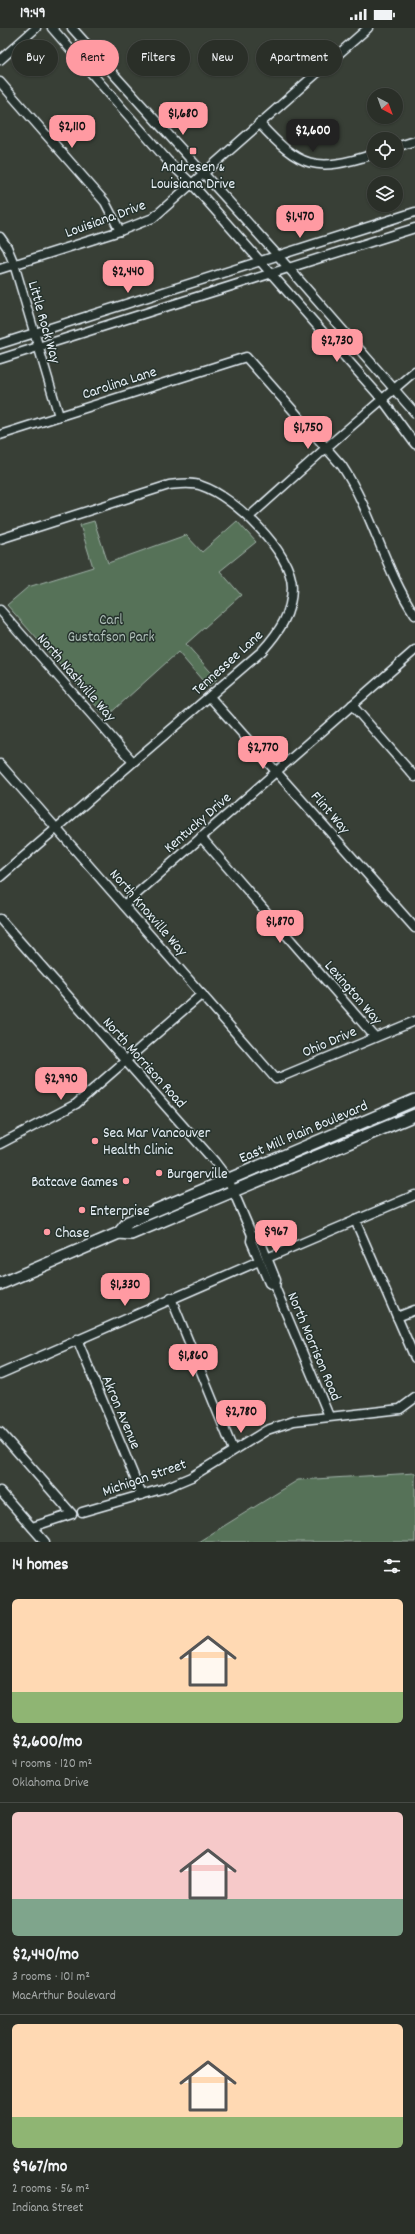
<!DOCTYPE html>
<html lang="en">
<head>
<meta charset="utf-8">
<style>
  :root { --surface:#2a2f28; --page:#323730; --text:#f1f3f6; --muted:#a5a9a8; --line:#464a45; --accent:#ff9aa2 }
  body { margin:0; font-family:Dekko,sans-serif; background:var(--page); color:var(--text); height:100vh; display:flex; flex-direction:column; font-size:15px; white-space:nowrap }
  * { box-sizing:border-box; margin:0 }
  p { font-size:13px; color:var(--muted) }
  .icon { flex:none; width:22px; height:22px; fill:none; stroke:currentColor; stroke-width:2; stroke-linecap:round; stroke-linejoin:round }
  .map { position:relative; height:1514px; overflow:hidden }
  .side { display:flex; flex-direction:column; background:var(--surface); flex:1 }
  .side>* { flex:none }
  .guide { position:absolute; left:12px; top:12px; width:391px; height:36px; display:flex; gap:8px }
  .needle { width:26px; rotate:139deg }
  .buttons { position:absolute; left:367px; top:60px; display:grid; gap:8px }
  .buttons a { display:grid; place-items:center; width:36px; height:36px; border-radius:50%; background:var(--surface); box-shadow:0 1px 3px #0004,0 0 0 1px var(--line); font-size:20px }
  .price { position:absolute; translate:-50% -34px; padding:0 9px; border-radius:8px; background:var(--accent); color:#111; font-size:13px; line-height:26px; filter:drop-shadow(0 1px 2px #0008) }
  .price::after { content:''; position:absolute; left:50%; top:24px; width:12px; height:9px; margin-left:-6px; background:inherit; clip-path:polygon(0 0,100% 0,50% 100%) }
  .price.on { background:#222; color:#fff }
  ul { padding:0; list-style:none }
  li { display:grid; align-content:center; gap:8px; height:212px; padding:0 12px }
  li+li { border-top:1px solid var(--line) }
  li span { display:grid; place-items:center; height:124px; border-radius:6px; color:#555 }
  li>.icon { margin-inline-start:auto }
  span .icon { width:72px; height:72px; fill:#fffc; stroke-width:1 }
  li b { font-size:17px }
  h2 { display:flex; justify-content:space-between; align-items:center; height:48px; padding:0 12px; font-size:17px }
  .pill { padding:0 14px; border-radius:18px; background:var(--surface); box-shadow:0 1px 3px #0004,0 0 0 1px var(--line); font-size:14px; line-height:36px }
  .pill.on { background:var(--accent); color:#111 }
  .status { display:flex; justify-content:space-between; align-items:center; height:28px; padding:0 20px; background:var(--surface); direction:ltr }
  .status svg { height:11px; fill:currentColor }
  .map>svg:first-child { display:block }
</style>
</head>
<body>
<div class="status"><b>19:49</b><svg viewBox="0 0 49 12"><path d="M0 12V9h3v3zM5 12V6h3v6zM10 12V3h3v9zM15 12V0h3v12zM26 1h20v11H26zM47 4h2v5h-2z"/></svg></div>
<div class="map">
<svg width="415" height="1514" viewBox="0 0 415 1514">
  <rect width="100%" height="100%" fill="#383f36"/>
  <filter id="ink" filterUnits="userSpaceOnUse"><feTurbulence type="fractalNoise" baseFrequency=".025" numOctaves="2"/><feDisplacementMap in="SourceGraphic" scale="8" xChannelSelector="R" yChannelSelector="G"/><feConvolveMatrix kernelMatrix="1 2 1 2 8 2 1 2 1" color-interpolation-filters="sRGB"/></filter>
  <g filter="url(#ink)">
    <g fill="#577259" stroke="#a0b2a8">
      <polygon points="94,493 108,535 186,507 202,524 237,493 256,514 220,543 241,567 186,616 217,651 208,659 178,624 106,689 7,577 28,559 93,539 80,497"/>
      <polygon points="415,1445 415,1514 198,1514 298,1452"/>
    </g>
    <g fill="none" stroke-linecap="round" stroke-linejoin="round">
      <defs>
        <g id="minor">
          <polyline points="52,0 168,133 192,156 382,371 415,416"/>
          <polyline points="72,0 279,229 415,385"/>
          <polyline points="0,32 36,0"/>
          <polyline points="0,54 105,174 120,203"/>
          <path d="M259,95C300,140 315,145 374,126"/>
          <polyline points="396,119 415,113"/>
          <polyline points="0,209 7,219 14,236 59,388"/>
          <polyline points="0,241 120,203 153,190 368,0"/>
          <polyline points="0,316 415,184"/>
          <polyline points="0,331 415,200"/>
          <path d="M0,407L246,329L342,438C373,485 384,541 415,587"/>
          <polyline points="249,489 327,419 415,343"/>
          <path d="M0,511L169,457C180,456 192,454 202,458C233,468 292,524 292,559C292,586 279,604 262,623L0,849"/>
          <polyline points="0,582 133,734"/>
          <polyline points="210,669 415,900"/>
          <polyline points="352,677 415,749"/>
          <polyline points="0,736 276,1051 415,993"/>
          <polyline points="201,809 375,1009"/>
          <polyline points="124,877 415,622"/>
          <polyline points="0,891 215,1134 228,1151 252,1207 251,1213 269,1255 275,1259"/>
          <polyline points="0,1116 76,1076 202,966"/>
          <polyline points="355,1192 415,1330"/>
          <polyline points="252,1207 259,1210 276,1252 275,1259 329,1388"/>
          <polyline points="267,1230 415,1167"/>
          <polyline points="171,1270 233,1422"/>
          <polyline points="397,1289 415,1282"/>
          <polyline points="77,1311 142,1467"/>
          <polyline points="0,1346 259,1233"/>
          <polyline points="0,1404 72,1486 32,1499"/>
          <polyline points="0,1463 45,1514"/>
          <polyline points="82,1484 165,1460 191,1449 267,1402 294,1393 400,1381 415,1370"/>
        </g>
        <g id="major">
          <polyline points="119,1205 128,1194 415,1072"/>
          <polyline points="0,1256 119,1205 131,1206 415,1087"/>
        </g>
      </defs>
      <use href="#minor" stroke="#e8f1f8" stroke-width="11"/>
      <use href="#major" stroke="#e8f1f8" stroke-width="14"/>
      <use href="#minor" stroke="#26332d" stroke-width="8"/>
      <use href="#major" stroke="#26332d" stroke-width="11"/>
    </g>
  </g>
  <g fill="#ff9aa2" stroke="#26332d" stroke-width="1.5">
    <rect x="189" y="119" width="8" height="8" rx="2"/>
    <circle cx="95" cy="1113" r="4"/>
    <circle cx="159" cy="1145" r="4"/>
    <circle cx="126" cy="1153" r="4"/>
    <circle cx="82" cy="1182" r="4"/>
    <circle cx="47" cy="1204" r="4"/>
  </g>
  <g text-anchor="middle" stroke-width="3" stroke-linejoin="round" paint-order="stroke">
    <g font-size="15" fill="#e8f1f8" stroke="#26332d" text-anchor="start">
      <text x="193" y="143" text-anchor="middle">Andresen &amp;<tspan x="193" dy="17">Louisiana Drive</tspan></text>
      <text x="103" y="1109">Sea Mar Vancouver<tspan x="103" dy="17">Health Clinic</tspan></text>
      <text x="167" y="1150">Burgerville</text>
      <text x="118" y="1158" text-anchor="end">Batcave Games</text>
      <text x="90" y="1187">Enterprise</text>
      <text x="55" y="1209">Chase</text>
    </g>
    <g font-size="15" fill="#e8f1f8" stroke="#26332d">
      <text transform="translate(105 190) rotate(-20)" y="5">Louisiana Drive</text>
      <text transform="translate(45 294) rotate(74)" y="5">Little Rock Way</text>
      <text transform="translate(119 354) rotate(-18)" y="5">Carolina Lane</text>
      <text transform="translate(227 634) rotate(-42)" y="5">Tennessee Lane</text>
      <text transform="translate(77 649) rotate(49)" y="5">North Nashville Way</text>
      <text transform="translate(331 784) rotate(49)" y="5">Flint Way</text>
      <text transform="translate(197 794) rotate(-41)" y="5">Kentucky Drive</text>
      <text transform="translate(149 884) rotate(49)" y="5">North Knoxville Way</text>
      <text transform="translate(354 964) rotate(49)" y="5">Lexington Way</text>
      <text transform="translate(329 1013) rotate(-23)" y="5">Ohio Drive</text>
      <text transform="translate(145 1034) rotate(48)" y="5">North Morrison Road</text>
      <text transform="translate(303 1103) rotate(-23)" y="5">East Mill Plain Boulevard</text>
      <text transform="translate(315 1318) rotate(67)" y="5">North Morrison Road</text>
      <text transform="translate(122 1384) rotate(67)" y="5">Akron Avenue</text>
      <text transform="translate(144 1449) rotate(-19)" y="5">Michigan Street</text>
    </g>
    <g font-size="15" fill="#aebeb8" stroke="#26332d">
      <text x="111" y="596">Carl<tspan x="111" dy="17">Gustafson Park</tspan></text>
    </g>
  </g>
</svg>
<div class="buttons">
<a><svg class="needle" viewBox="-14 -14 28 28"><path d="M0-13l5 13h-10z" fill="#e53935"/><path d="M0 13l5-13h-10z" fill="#a5a9a8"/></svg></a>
<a><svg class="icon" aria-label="locate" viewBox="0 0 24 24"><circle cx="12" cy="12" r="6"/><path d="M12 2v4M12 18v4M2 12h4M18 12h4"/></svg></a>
<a><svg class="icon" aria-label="layers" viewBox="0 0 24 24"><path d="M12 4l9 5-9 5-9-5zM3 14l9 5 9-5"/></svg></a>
</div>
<b class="price" style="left:183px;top:108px">$1,680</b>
<b class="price" style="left:72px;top:121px">$2,110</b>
<b class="price on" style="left:313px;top:125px">$2,600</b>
<b class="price" style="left:300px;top:211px">$1,470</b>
<b class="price" style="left:128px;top:266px">$2,440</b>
<b class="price" style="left:337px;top:335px">$2,730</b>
<b class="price" style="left:308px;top:422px">$1,750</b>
<b class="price" style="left:263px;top:742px">$2,770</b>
<b class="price" style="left:280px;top:916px">$1,870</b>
<b class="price" style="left:61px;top:1073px">$2,990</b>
<b class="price" style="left:276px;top:1226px">$967</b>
<b class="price" style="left:125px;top:1279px">$1,330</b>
<b class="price" style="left:193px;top:1350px">$1,860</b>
<b class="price" style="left:241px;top:1406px">$2,780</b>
<div class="guide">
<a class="pill">Buy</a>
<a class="pill on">Rent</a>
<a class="pill">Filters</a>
<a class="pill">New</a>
<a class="pill">Apartment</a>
</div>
</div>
<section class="side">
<h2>14 homes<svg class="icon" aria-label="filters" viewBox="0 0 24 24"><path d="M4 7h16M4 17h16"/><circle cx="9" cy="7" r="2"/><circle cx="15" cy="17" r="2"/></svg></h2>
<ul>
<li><span style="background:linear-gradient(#ffd9b3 75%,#8fb573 0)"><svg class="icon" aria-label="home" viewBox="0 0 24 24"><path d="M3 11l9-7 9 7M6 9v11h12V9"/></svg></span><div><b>$2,600/mo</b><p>4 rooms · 120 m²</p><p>Oklahoma Drive</p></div></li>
<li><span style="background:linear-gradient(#f6c9c9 70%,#7fa58c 0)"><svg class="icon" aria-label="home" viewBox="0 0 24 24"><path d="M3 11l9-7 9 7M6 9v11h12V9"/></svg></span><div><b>$2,440/mo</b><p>3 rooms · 101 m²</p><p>MacArthur Boulevard</p></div></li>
<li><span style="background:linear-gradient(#ffd9b3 75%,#8fb573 0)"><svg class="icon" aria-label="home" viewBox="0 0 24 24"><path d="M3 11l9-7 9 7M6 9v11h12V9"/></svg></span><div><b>$967/mo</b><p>2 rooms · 56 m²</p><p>Indiana Street</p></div></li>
</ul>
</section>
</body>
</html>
